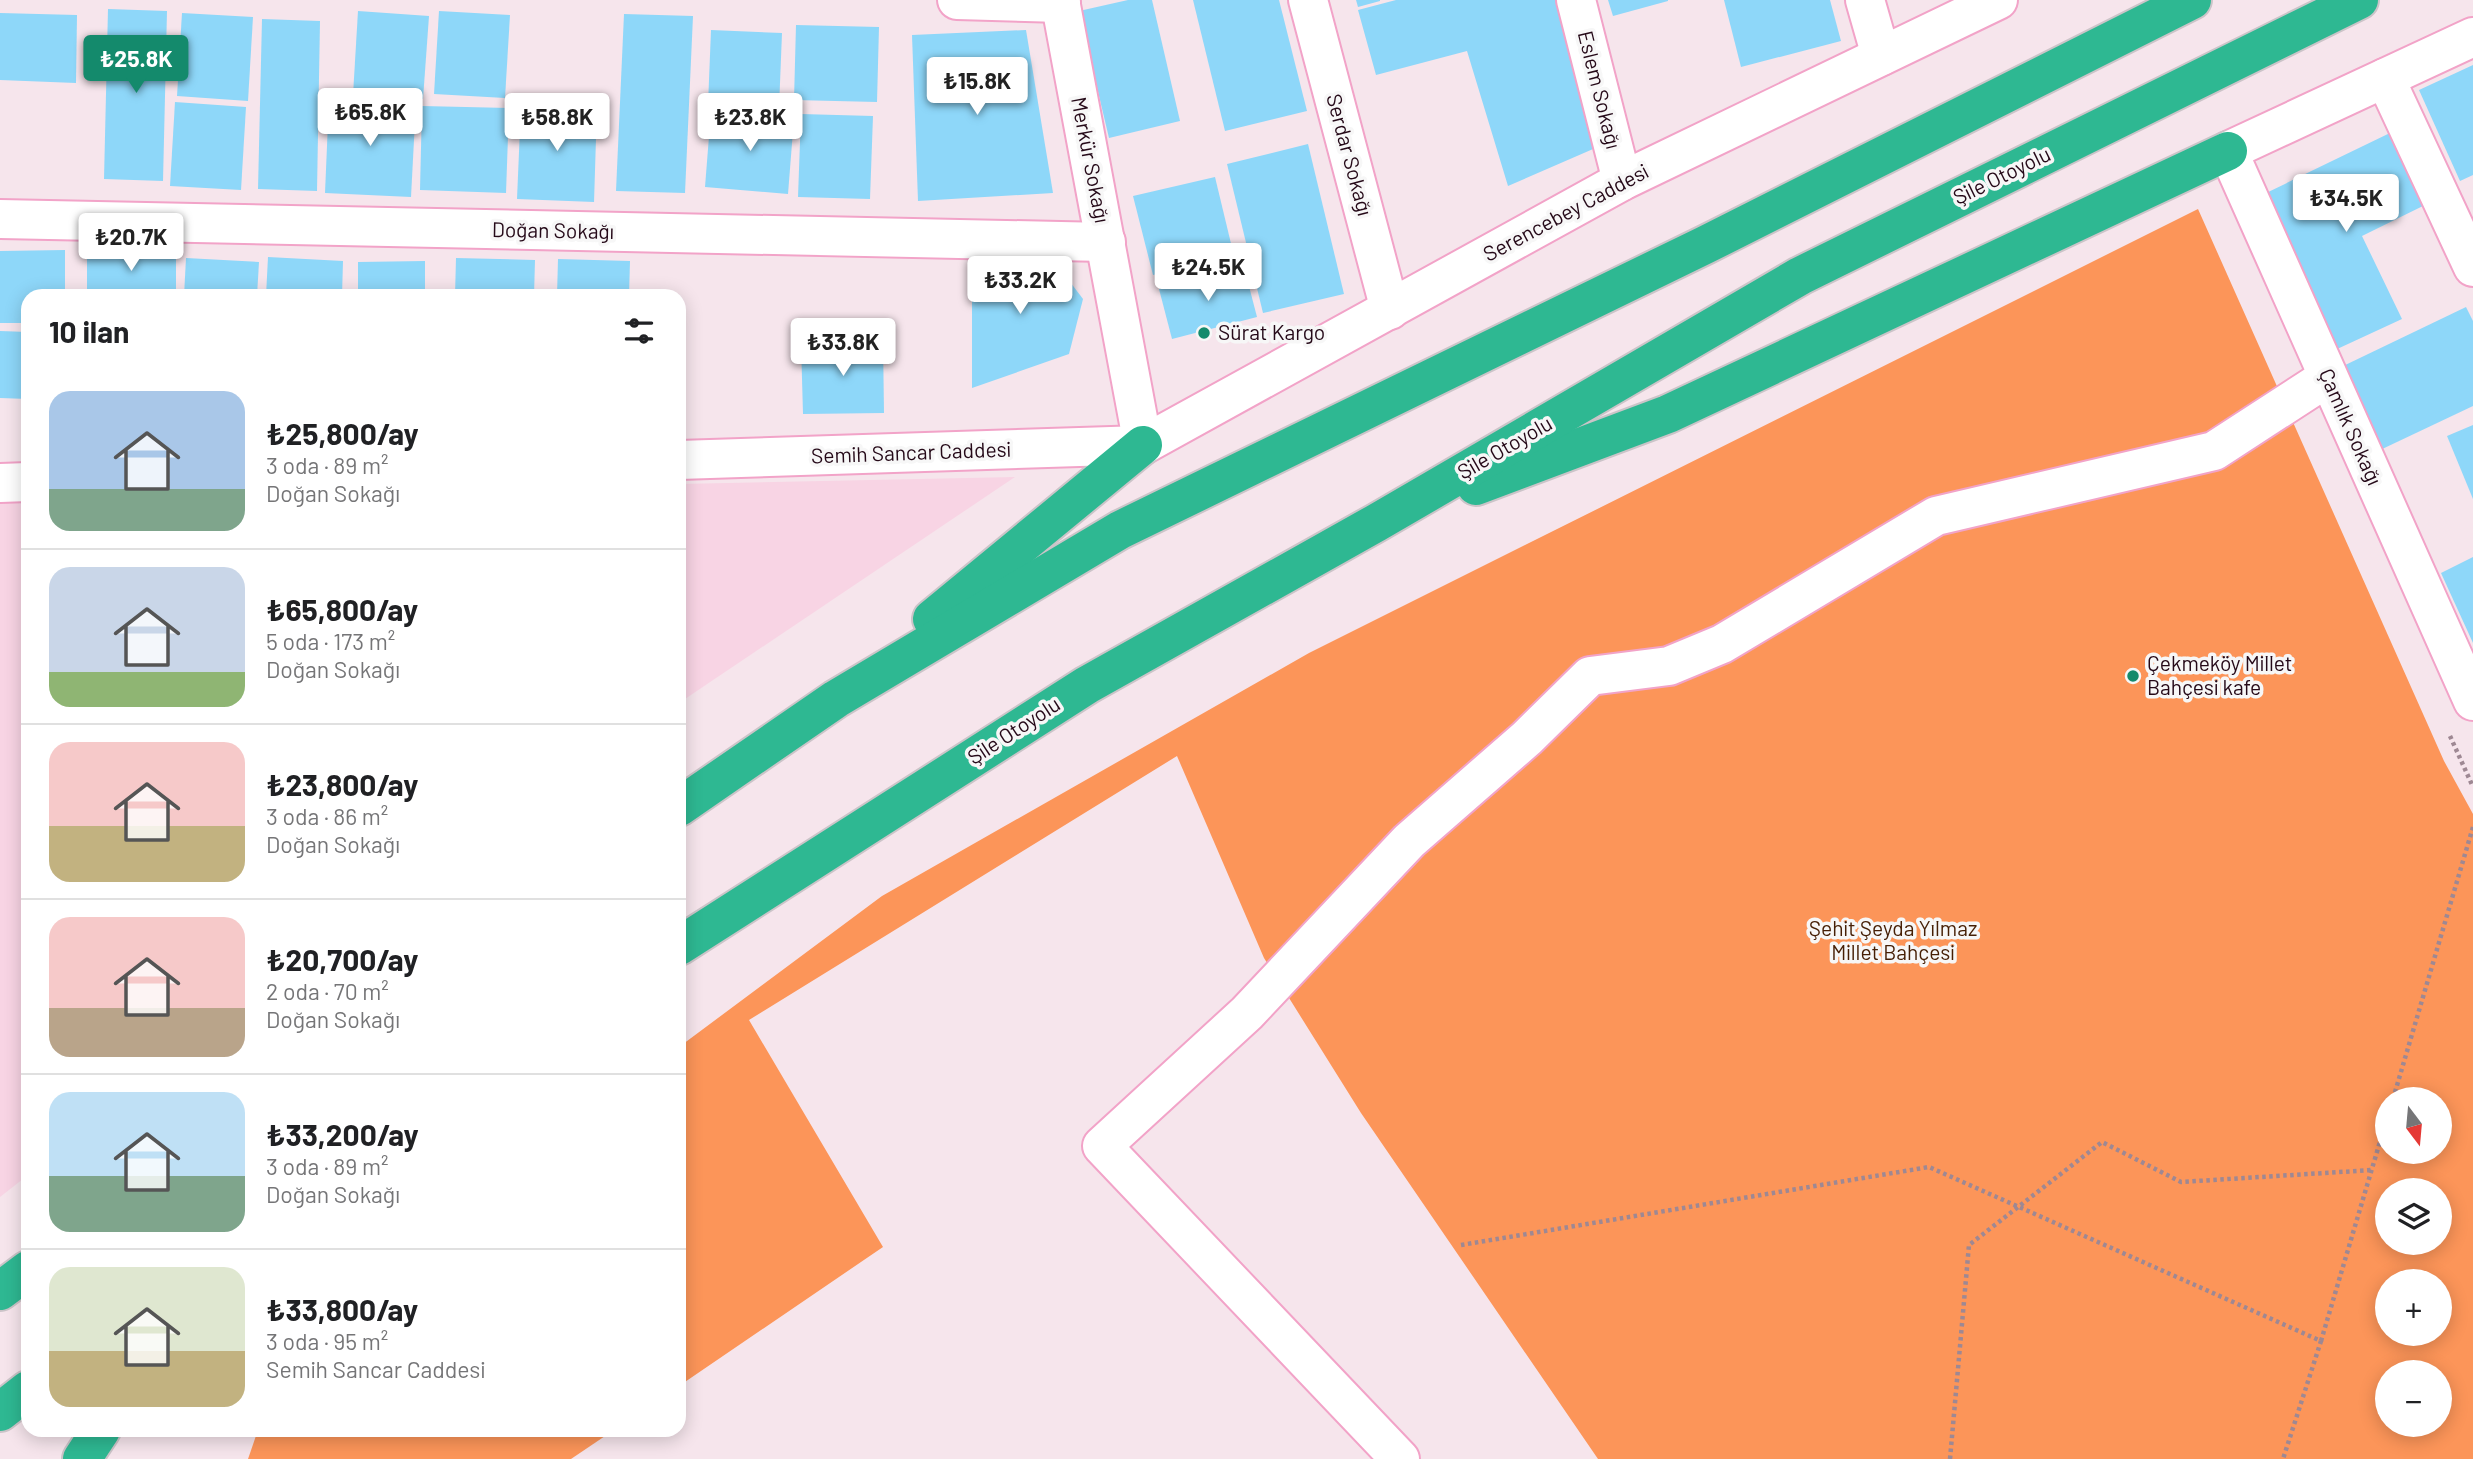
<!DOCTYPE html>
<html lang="tr">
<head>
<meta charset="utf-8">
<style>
  :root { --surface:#fff; --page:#f6f6f6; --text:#202124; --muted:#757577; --line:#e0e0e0; --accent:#148a6c }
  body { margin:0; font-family:Barlow,sans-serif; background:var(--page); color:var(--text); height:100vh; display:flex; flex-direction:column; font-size:26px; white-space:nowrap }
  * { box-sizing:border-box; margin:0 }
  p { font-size:23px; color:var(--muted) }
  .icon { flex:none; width:38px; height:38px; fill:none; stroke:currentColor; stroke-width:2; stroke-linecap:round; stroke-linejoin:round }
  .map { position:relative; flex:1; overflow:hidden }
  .panel { position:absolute; left:21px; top:289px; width:665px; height:1148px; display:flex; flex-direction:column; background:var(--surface); border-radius:21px; box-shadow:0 4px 18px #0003 }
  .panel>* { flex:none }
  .needle { width:46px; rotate:164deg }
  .fabs { position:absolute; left:2375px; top:1087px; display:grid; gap:14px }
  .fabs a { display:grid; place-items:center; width:77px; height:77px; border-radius:50%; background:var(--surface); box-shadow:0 4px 18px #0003; font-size:35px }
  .price { position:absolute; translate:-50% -60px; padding:0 16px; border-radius:7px; background:#fff; color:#222; font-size:23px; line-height:46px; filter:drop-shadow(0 2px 4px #0008) }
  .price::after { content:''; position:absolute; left:50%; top:42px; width:21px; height:16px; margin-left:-10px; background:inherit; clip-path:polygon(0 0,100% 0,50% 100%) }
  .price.on { background:var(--accent); color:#fff }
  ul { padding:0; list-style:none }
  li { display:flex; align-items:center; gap:21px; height:175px; padding:0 28px }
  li+li { border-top:2px solid var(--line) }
  li span { display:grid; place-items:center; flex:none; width:196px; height:140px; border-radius:21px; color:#555 }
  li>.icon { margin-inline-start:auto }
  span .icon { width:84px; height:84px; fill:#fffc; stroke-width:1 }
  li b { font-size:30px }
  h2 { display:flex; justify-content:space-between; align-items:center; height:84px; padding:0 28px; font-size:30px }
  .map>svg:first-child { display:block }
</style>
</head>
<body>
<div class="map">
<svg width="2473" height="1459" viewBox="0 0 2473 1459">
  <rect width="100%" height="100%" fill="#f6e5ec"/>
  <g fill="#f8d4e4">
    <polygon points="1015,477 679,703 679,484"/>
    <polygon points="28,498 28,1175 0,1197 0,499"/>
  </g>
  <g fill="#fc9559" fill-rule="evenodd">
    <path d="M2198,209L2444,761L2473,814V1459H1598L1361,1113L1264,958L1177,756L749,1020L883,1247L679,1386V1047L882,896L1309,653ZM2387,1099H2440V1152H2387ZM2387,1190H2440V1242H2387ZM2387,1281H2440V1334H2387ZM2387,1372H2440V1424H2387Z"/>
    <polygon points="258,1430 614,1430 571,1459 248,1459"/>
  </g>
  <g fill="#8ed7f9">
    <polygon points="1128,0 1152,0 1180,121 1109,138 1079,11"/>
    <polygon points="1193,0 1279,0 1307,111 1225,131"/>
    <polygon points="1356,0 1380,0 1380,1 1358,7"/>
    <polygon points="1396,0 1562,0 1600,146 1508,186 1467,51 1376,75 1358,10"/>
    <polygon points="1608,0 1668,0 1668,1 1613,16"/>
    <polygon points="1724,0 1830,0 1841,41 1741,67"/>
    <polygon points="108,9 167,11 163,181 104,179"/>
    <polygon points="358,11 429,16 423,99 353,95"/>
    <polygon points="439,11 510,15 505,98 434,94"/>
    <polygon points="0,13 77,15 76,83 0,80"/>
    <polygon points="182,13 253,17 248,101 177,96"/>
    <polygon points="624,14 693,16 685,193 616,191"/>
    <polygon points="262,19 320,21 317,191 258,189"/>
    <polygon points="796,25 879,27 877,102 794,100"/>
    <polygon points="711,30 782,33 779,108 708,105"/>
    <polygon points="1026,30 1053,193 918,201 912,35"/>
    <polygon points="2473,65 2473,175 2460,181 2419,90"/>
    <polygon points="329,99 416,102 411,197 325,193"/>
    <polygon points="175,102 246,107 241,190 170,186"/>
    <polygon points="521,105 597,107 594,202 517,199"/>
    <polygon points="422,106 509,108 506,193 420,190"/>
    <polygon points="711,111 794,118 788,194 705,187"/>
    <polygon points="801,114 873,116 870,199 798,197"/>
    <polygon points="2392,132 2427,204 2362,236 2402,319 2335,350 2262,195"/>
    <polygon points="1308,144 1344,294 1263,313 1227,164"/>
    <polygon points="1215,177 1234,256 1153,275 1133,196"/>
    <polygon points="87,249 176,250 176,296 87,296"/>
    <polygon points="65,250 65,296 28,296 28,323 0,323 0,251"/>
    <polygon points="268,257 343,261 342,296 266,296"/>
    <polygon points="186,258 259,262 257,296 184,296"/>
    <polygon points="456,258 535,260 534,296 455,296"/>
    <polygon points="972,258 1052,258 1083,299 1069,354 972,388"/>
    <polygon points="558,259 630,261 629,296 557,296"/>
    <polygon points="425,261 425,296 358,296 358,262"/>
    <polygon points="1244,267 1257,317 1172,339 1159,289"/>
    <polygon points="2466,307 2473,321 2473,406 2378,451 2339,368"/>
    <polygon points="0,331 28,332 28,399 0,398"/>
    <polygon points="883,341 884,413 803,414 801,343"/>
    <polygon points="2473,425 2473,499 2447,436"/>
    <polygon points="2473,557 2473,643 2441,573"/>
  </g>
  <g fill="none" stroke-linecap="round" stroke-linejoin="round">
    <defs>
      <g id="street">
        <polyline points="957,0 1061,3"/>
        <polyline points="1060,0 1143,445"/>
        <polyline points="1308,0 1390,310"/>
        <polyline points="1576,0 1622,181"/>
        <polyline points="1865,0 1881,56"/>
        <polyline points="2385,78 2473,267"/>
        <polyline points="0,219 1106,242"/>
        <polyline points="1400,1459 1102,1146 1247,1013 1409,841 1527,738 1590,676 1669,666 1722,644 1936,516 2214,451 2328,377"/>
      </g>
      <g id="secondary">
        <polyline points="2473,37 2228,151 2473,701"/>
        <polyline points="679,460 1143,445 1622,181 1998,0"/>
        <polyline points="0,483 28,482"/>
      </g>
      <g id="highway">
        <polyline points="1476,486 1668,414 2228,151"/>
        <polyline points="932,619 1143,445"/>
        <polyline points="679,807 836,699 1120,530 1705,245 2192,0"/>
        <polyline points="679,946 1087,685 1376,523 1800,276 2359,0"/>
        <polyline points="0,1291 28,1270"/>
        <polyline points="0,1412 28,1390"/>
        <polyline points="82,1459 101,1430"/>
      </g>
    </defs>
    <use href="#street" stroke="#f2a3c8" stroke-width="42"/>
    <use href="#secondary" stroke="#f2a3c8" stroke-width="42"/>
    <use href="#highway" stroke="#cbc4c8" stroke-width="42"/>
    <g stroke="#9e8893" stroke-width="4.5" stroke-dasharray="3.5 3.5" stroke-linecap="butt">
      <polyline points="2450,736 2473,787"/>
      <polyline points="2393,1099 2473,827"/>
      <polyline points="1461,1245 1929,1167 2321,1341 2283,1459"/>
      <polyline points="2321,1341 2387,1118"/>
      <polyline points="1950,1459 1969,1245 2102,1142 2181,1182 2372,1170"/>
    </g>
    <use href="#street" stroke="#fff" stroke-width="38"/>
    <use href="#secondary" stroke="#fff" stroke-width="38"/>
    <use href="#highway" stroke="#2eb892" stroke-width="38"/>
  </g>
  <g fill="#148a6c" stroke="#f7f7f7" stroke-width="2.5">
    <circle cx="1204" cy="333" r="7"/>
    <circle cx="2133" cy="676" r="7"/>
  </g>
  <g text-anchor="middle" stroke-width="7" stroke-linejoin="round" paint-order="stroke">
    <g font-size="21" fill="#250918" stroke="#f7f7f7">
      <text transform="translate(1599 90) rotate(76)" y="7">Eslem Sokağı</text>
      <text transform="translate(1349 155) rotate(75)" y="7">Serdar Sokağı</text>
      <text transform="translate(1090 160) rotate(79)" y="7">Merkür Sokağı</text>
      <text transform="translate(2002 176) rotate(-26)" y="7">Şile Otoyolu</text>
      <text transform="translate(1566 213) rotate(-28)" y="7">Serencebey Caddesi</text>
      <text transform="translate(553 231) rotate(1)" y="7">Doğan Sokağı</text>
      <text transform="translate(2350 427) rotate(66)" y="7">Çamlık Sokağı</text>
      <text transform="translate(1505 448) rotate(-30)" y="7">Şile Otoyolu</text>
      <text transform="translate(911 453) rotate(-2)" y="7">Semih Sancar Caddesi</text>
      <text transform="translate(1014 731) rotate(-33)" y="7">Şile Otoyolu</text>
    </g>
    <g font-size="21" fill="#250918" stroke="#f7f7f7" text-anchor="start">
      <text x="1218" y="340">Sürat Kargo</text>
      <text x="2147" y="671">Çekmeköy Millet<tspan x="2147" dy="24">Bahçesi kafe</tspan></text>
    </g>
    <g font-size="21" fill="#461f05" stroke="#f7f7f7">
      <text x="1893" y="936">Şehit Şeyda Yılmaz<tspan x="1893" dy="24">Millet Bahçesi</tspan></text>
    </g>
  </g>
</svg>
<div class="fabs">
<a><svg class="needle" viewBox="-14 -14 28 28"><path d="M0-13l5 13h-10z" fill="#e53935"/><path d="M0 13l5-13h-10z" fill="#757577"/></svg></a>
<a><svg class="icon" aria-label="layers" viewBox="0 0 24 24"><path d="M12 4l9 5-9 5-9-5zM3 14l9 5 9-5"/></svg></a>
<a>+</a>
<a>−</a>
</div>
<b class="price on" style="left:136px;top:95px">₺25.8K</b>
<b class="price" style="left:977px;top:117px">₺15.8K</b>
<b class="price" style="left:370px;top:148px">₺65.8K</b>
<b class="price" style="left:557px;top:153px">₺58.8K</b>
<b class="price" style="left:750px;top:153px">₺23.8K</b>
<b class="price" style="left:2346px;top:234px">₺34.5K</b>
<b class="price" style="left:131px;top:273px">₺20.7K</b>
<b class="price" style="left:1208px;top:303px">₺24.5K</b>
<b class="price" style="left:1020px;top:316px">₺33.2K</b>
<b class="price" style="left:843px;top:378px">₺33.8K</b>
<section class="panel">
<h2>10 ilan<svg class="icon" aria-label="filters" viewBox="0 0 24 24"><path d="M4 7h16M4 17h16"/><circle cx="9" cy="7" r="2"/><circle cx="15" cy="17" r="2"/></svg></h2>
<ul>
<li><span style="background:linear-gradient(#a9c7e8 70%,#7fa58c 0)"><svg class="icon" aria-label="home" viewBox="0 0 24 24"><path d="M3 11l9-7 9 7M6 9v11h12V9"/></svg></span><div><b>₺25,800/ay</b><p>3 oda · 89 m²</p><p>Doğan Sokağı</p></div></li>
<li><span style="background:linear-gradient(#c9d6e8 75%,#8fb573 0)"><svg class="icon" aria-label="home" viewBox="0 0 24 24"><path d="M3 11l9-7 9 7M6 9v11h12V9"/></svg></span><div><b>₺65,800/ay</b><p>5 oda · 173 m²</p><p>Doğan Sokağı</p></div></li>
<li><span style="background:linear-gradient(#f6c9c9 60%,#c2b280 0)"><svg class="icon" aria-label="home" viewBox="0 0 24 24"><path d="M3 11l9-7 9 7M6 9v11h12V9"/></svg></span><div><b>₺23,800/ay</b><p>3 oda · 86 m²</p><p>Doğan Sokağı</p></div></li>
<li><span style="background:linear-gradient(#f6c9c9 65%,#b9a48a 0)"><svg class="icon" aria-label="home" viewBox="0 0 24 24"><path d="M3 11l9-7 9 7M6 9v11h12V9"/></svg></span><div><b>₺20,700/ay</b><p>2 oda · 70 m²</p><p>Doğan Sokağı</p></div></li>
<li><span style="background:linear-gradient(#bfe0f5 60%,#7fa58c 0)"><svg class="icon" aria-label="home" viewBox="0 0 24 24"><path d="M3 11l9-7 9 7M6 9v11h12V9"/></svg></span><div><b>₺33,200/ay</b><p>3 oda · 89 m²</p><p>Doğan Sokağı</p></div></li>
<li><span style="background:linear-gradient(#dfe7d0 60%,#c2b280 0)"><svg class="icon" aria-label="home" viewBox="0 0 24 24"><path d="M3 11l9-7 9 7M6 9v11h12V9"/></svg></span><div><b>₺33,800/ay</b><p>3 oda · 95 m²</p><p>Semih Sancar Caddesi</p></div></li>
</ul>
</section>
</div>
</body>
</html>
